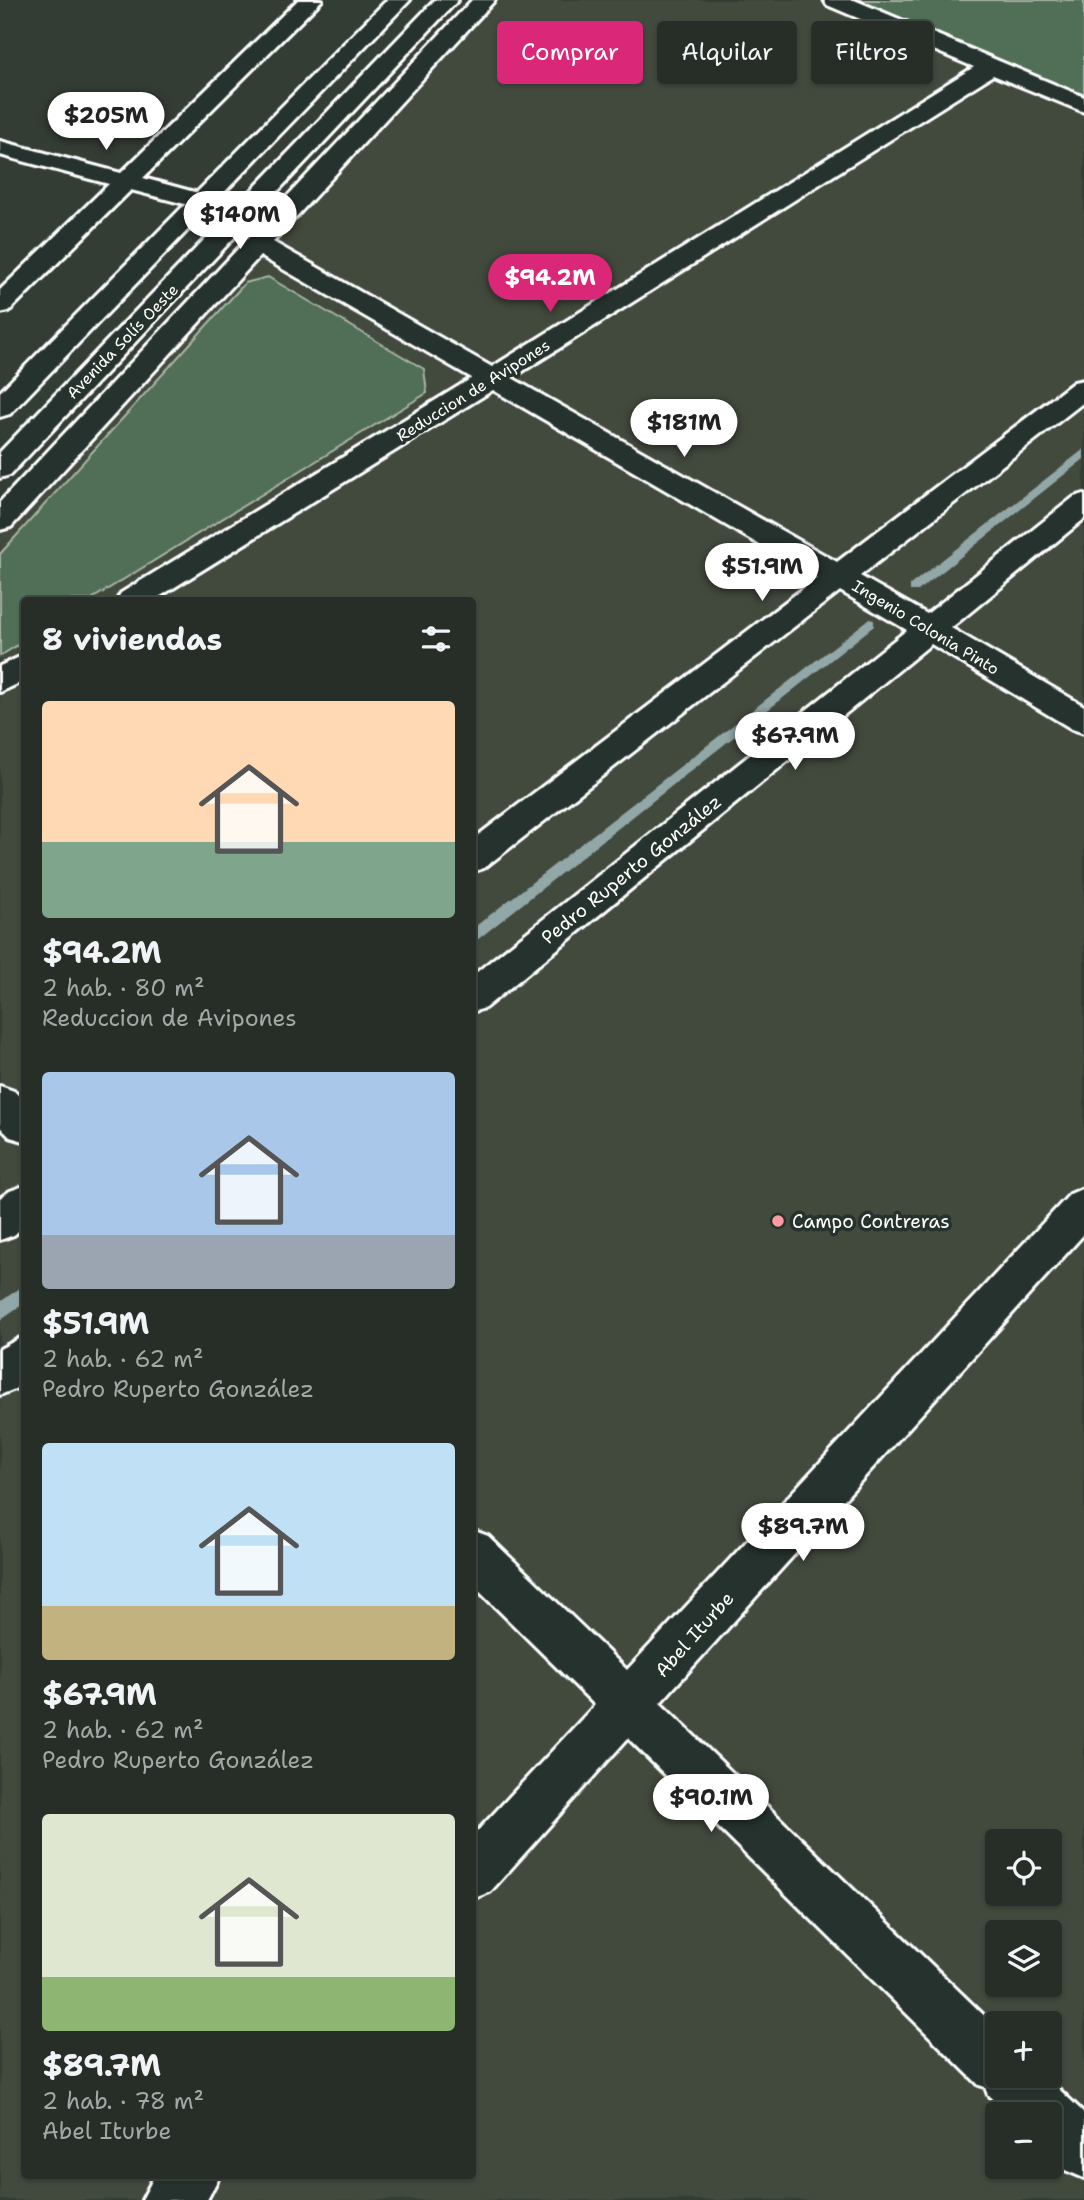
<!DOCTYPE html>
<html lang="es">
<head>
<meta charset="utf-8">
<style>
  :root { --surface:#262e27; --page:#2e362f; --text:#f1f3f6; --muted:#a4a8a7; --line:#424a44; --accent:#db2777 }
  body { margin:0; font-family:"Shantell Sans",sans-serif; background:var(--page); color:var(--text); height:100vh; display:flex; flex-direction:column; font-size:26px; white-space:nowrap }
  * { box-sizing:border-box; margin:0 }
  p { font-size:23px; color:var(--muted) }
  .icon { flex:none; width:38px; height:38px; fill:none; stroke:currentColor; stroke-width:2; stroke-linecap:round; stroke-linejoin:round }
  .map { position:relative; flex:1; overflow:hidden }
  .panel { position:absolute; left:21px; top:597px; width:455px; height:1582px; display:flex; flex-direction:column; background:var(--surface); border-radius:7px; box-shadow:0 2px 5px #0004,0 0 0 2px var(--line) }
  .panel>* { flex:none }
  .top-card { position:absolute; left:497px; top:21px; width:481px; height:63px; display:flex; gap:14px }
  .fabs { position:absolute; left:985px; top:1829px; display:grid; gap:14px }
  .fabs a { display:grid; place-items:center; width:77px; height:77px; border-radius:7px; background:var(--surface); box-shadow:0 2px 5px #0004,0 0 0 2px var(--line); font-size:35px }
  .price { position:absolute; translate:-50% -60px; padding:0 16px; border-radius:24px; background:#fff; color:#222; font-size:23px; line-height:46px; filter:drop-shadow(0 2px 4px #0008) }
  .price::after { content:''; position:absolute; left:50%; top:42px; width:21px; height:16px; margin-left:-10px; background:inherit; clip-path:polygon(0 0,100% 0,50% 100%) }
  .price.active { background:var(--accent); color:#fff }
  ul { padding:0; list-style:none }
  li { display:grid; align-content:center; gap:14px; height:371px; padding:0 21px }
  li span { display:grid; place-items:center; height:217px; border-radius:7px; color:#555 }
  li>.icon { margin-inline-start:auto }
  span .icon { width:126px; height:126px; fill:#fffc; stroke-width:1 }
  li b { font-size:30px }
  h2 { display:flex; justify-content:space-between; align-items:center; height:84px; padding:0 21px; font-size:30px }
  .tag { padding:0 24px; border-radius:7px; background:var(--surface); box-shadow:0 2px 5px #0004,0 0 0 2px var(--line); font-size:24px; line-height:63px }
  .tag.active { background:var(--accent); color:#fff }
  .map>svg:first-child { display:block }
</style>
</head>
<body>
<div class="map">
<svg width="1084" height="2200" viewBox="0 0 1084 2200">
  <rect width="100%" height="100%" fill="#333d34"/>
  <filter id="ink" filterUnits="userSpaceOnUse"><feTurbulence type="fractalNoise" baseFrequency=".0143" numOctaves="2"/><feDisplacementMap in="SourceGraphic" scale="14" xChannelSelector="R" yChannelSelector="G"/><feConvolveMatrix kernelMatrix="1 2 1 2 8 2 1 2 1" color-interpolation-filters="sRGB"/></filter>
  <g filter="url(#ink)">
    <path fill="#42493d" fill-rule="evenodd" d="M473,0H1084V2200H0V516ZM24,600H472V2175H24ZM998,1841H1050V1894H998ZM998,1932H1050V1984H998ZM998,2023H1050V2076H998ZM998,2114H1050V2166H998Z"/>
    <g fill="#516e56" stroke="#a8b6aa" stroke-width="2">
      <polygon points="858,0 1084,0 1084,95"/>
      <polygon points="268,277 424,369 427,393 90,600 24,600 24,641 0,656 0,554 245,283"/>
    </g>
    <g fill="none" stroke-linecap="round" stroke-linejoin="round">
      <g fill="#92a7a8" fill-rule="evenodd">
        <polygon points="1084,449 1084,459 918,591 910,591 910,585"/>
        <polygon points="869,619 874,620 874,626 472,944 472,929"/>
        <polygon points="24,1285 24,1303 0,1320 0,1302"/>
      </g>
      <defs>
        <g id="minor">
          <polygon points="298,0 322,0 143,178 209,196 212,201 209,206 200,208 131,190 9,311 0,313 0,290 109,184 0,155 0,141 121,173"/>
          <polygon points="472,0 495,0 273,242 492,367 974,67 827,5 824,0 854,0 1084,97 1084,112 993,75 512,378 837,562 1074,382 1084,380 1084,402 860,576 927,614 1074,497 1084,494 1084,519 951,628 1084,706 1084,733 1072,729 931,644 485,1008 472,1012 472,976 907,630 840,591 484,868 472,872 472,840 817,578 493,390 154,600 117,600 121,593 472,378 260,256 11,527 0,530 0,502"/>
          <polygon points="24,655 24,681 0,692 0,666"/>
          <polygon points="0,1086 14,1091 24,1101 24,1141 10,1137 0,1127"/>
          <polygon points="24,1186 24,1226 14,1235 0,1240 0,1198 10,1191"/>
          <polygon points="1084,1188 1084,1234 660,1703 998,2029 998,2076 1045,2076 1084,2113 1084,2178 1065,2170 1050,2156 1050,2114 1008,2114 988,2095 985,2087 979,2085 628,1738 490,1892 472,1899 472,1837 595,1705 472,1584 472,1530 488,1536 627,1670 1070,1194"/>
          <polygon points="24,1336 24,1381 15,1389 0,1395 0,1349"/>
          <polygon points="155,2175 220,2175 207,2200 142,2200"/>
        </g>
        <g id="secondary">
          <polygon points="387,0 410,0 10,414 0,417 0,392"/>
          <polygon points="435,0 458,0 10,475 0,478 0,452"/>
        </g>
      </defs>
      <use href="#minor" stroke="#fff" stroke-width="6"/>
      <use href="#secondary" stroke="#fff" stroke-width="6"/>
      <use href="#minor" fill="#26332d" fill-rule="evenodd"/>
      <use href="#secondary" fill="#26332d" fill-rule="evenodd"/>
    </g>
  </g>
  <circle fill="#ff9aa2" stroke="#26332d" stroke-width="2.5" cx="778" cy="1221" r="7"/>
  <g text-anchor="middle" stroke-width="7" stroke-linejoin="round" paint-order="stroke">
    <g font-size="16" fill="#fff" stroke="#26332d">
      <text transform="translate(122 341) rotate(-46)" y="6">Avenida Solís Oeste</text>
      <text transform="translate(473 390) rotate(-32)" y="6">Reduccion de Avipones</text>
      <text transform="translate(926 627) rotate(31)" y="6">Ingenio Colonia Pinto</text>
    </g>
    <g font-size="19" fill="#fff" stroke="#26332d">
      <text transform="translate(631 869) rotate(-39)" y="7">Pedro Ruperto González</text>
      <text transform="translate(694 1634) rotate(-48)" y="7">Abel Iturbe</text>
    </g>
    <g font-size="19" fill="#fff" stroke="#26332d" text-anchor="start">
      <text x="792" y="1228">Campo Contreras</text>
    </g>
  </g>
</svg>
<div class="fabs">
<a><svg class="icon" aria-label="locate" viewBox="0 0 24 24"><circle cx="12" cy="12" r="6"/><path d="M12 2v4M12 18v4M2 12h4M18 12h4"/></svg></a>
<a><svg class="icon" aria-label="layers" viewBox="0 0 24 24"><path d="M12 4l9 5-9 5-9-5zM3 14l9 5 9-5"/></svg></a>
<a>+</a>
<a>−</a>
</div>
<b class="price" style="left:106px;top:152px">$205M</b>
<b class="price" style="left:240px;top:251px">$140M</b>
<b class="price active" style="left:550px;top:314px">$94.2M</b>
<b class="price" style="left:684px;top:459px">$181M</b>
<b class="price" style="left:762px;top:603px">$51.9M</b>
<b class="price" style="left:795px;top:772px">$67.9M</b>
<b class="price" style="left:803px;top:1563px">$89.7M</b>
<b class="price" style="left:711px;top:1834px">$90.1M</b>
<div class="top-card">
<a class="tag active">Comprar</a>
<a class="tag">Alquilar</a>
<a class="tag">Filtros</a>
</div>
<section class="panel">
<h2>8 viviendas<svg class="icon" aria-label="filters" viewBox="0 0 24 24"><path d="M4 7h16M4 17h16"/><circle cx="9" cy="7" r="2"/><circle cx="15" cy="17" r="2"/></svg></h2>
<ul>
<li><span style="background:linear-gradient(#ffd9b3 65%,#7fa58c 0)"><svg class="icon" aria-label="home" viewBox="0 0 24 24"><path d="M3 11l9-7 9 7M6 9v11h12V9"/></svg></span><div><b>$94.2M</b><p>2 hab. · 80 m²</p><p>Reduccion de Avipones</p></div></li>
<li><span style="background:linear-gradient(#a9c7e8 75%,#9aa5b1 0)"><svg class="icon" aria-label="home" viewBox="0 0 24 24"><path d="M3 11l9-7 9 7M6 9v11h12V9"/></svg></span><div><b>$51.9M</b><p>2 hab. · 62 m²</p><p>Pedro Ruperto González</p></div></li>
<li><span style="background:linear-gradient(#bfe0f5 75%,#c2b280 0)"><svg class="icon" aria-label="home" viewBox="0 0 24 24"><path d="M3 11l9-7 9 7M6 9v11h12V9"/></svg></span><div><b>$67.9M</b><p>2 hab. · 62 m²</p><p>Pedro Ruperto González</p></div></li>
<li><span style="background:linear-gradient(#dfe7d0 75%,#8fb573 0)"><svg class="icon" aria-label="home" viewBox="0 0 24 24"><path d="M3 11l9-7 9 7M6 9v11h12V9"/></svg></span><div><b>$89.7M</b><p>2 hab. · 78 m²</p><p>Abel Iturbe</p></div></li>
</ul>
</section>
</div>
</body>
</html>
